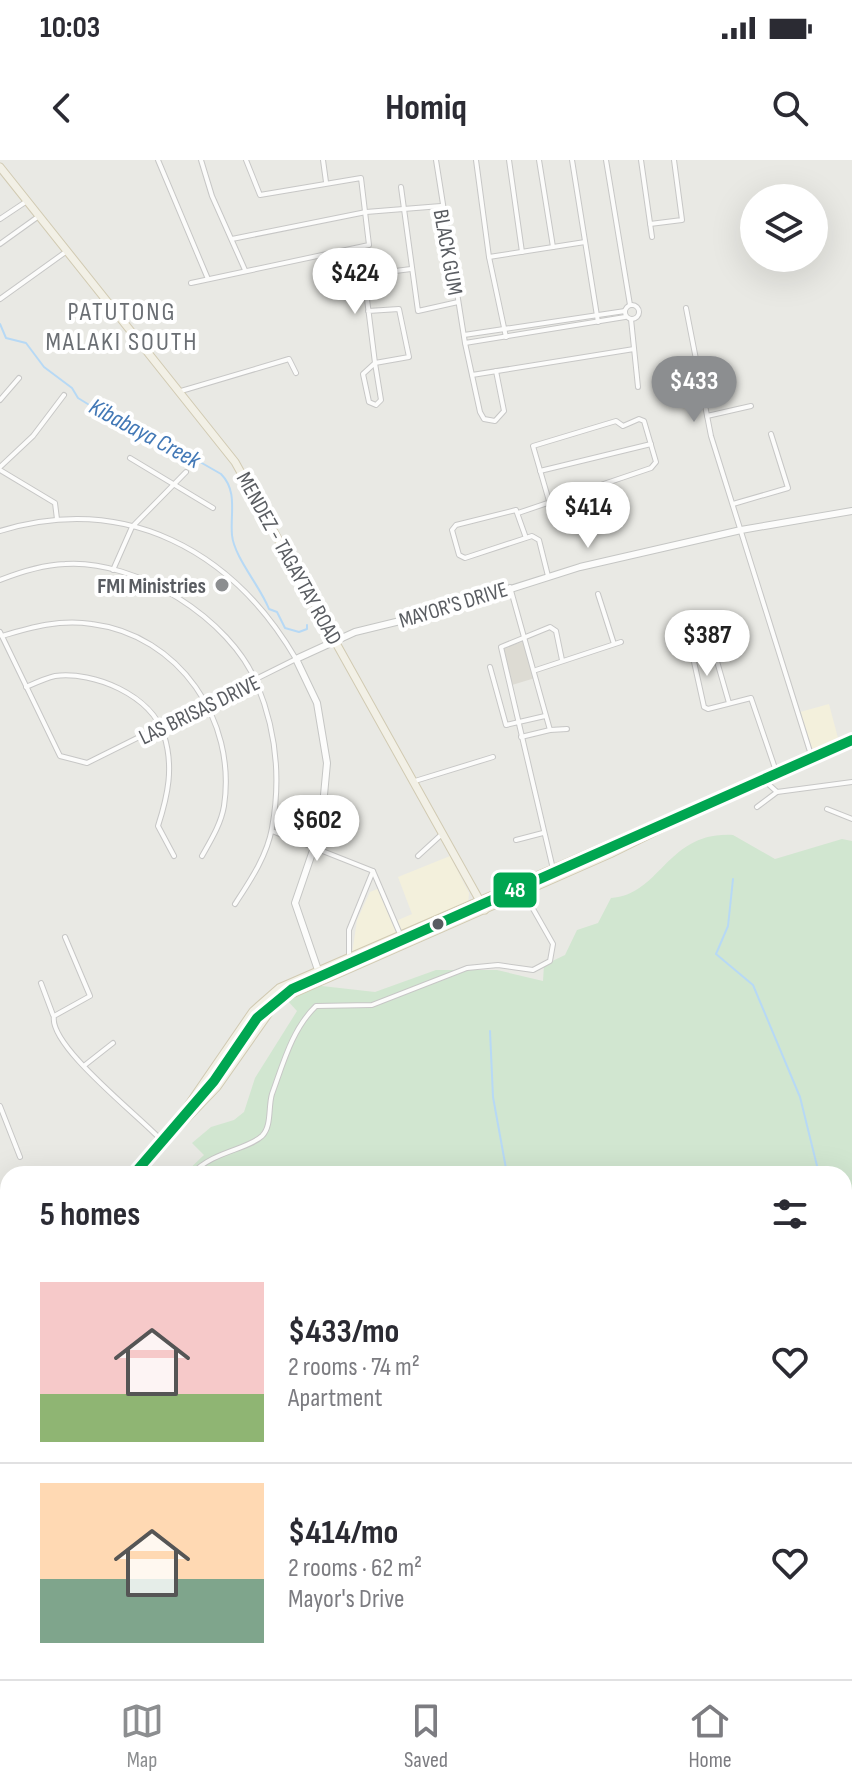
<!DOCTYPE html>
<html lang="en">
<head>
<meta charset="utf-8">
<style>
  :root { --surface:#fff; --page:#f2f2f3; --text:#2b2b33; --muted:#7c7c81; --line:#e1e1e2; --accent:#8c8e90 }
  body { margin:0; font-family:"Sofia Sans Condensed",sans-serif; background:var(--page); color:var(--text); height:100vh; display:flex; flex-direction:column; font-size:30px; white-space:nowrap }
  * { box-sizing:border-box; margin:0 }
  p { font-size:26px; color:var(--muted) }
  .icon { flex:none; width:44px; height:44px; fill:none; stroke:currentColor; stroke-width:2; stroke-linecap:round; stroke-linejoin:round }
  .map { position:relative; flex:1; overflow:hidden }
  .details { position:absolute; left:0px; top:1006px; width:852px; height:514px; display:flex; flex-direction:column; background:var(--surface); border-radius:24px 24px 0 0; box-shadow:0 8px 32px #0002 }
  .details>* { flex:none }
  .controls { position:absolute; left:740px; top:24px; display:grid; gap:16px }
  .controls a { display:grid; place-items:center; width:88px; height:88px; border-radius:50%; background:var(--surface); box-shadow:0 8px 32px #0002; font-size:40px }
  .price { position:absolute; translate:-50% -68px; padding:0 18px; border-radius:28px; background:#fff; color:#222; font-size:26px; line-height:52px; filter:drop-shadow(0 2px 4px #0008) }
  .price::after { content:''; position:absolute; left:50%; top:48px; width:24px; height:18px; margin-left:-12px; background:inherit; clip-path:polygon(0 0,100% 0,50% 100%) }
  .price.selected { background:var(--accent); color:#fff }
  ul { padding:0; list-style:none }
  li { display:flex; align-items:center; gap:24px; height:200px; padding:0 40px }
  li+li { border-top:2px solid var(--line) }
  li span { display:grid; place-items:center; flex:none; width:224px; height:160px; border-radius:0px; color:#555 }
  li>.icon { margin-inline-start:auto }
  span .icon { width:96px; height:96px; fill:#fffc; stroke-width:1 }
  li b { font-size:34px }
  h2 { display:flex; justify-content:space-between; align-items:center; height:96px; padding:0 40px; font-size:34px }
  .status { display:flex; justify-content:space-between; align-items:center; height:56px; padding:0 40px; background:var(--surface); direction:ltr }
  .status svg { height:22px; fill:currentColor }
  header { display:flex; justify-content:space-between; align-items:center; height:104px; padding:0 40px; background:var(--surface); font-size:36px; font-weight:700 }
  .tab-bar { display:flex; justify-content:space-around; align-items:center; height:112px; border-top:2px solid var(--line); background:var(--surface); font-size:22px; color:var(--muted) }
  .tab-bar a { display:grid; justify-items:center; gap:4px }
  .tab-bar .selected { color:var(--accent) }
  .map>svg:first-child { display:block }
</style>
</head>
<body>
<div class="status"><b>10:03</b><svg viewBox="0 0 49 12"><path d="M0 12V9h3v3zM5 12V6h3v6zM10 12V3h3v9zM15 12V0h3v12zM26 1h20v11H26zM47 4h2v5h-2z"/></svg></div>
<header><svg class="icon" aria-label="back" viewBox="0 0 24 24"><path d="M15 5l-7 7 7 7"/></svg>Homiq<svg class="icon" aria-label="search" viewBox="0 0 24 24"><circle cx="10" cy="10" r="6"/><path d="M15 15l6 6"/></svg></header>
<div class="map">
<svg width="852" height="1519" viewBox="0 0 852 1519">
  <rect width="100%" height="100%" fill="#e9e9e4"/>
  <g fill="#f3f0dc">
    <polygon points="829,544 838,578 811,590 800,552"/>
    <polygon points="450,696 469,733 468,745 352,794 357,760 370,732 382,727 396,761 412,754 398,717"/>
  </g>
  <polygon fill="#dddbd3" points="525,481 535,518 512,525 503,488"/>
  <g fill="#d1e6d0">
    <path d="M733,675L775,699L842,679L852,681V1519H847L844,1508V1014H184L204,995L192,983L211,967L234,960L244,952L255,918L297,851L286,839L313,825L375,832L436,810H497L543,821L544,805L565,795L577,770L598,763L611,738C661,735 667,671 733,675Z"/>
    <polygon points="8,1143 8,1512 681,1512 686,1519 0,1519 0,1146"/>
  </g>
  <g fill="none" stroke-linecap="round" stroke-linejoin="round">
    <g stroke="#b7d9f5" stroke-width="2">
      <path d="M0,164L6,178L26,183L44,207L72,228L78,238L91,246L107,247L136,270L153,275L221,314C238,331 230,354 232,375C234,397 260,426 269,449L277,452L285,468L299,472L307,469V465"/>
      <polyline points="733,719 728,766 716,794 753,825 800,937 819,1014"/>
      <polyline points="490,871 493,937 507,1014"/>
      <polyline points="844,1052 852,1059"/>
      <polyline points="0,1375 8,1373"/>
      <polyline points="287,1512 294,1519"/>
      <polyline points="681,1512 686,1519"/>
    </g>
    <defs>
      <g id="street">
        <polyline points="158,0 208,119"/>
        <polyline points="201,0 212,36 245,110"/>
        <polyline points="323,0 326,22"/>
        <polyline points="436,0 465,183 480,252 484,259 495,261 504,251 496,211"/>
        <polyline points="476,0 489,97 506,177"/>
        <polyline points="509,0 522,92"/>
        <polyline points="539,0 553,87"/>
        <polyline points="572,0 598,162"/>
        <polyline points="606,0 630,145"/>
        <polyline points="641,0 652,77"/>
        <polyline points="401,27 418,151 458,142"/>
        <polyline points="0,59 27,41"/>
        <polyline points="650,64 682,60 674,0"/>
        <polyline points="232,79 366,52 441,46"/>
        <polyline points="0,84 39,56"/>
        <polyline points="489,97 585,82"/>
        <polyline points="191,123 369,85 361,18 260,35 246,0"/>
        <polyline points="0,139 67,91"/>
        <circle cx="632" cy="152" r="7"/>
        <polyline points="686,148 711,276 812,598"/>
        <polyline points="368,151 399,149 409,197 375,203 363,214 369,242 376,245 381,240 375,203 364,115 411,109"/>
        <polyline points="631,159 638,227"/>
        <polyline points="464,175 625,151"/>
        <polyline points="465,183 625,157"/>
        <polyline points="472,215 634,189"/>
        <polyline points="181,231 289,199 296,213"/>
        <polyline points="0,240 19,218"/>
        <polyline points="707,256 751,246"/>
        <polyline points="130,298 213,348"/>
        <polyline points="0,307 33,276 64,235"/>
        <polyline points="0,310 55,343 57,359"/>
        <polyline points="540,311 651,284"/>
        <polyline points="733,344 788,328 771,274"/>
        <polyline points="518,353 651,308 656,302 644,261 639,259 623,266 616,261 533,286 549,341"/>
        <path d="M0,371C126,333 232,390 296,499L87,603L60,596L0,472"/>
        <polyline points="526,378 516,350 456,365 452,370 459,395 465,398 532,376 539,380 548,416"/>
        <polyline points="113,410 132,367 186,312"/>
        <path d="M0,420C20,412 44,405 65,404C136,399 231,459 257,524C276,570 281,619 272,668C267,696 250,721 235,744"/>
        <polyline points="510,427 550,570 567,569"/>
        <polyline points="598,434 614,484"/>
        <path d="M2,476C32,467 60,459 92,464C179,475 237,560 224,646C221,664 211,680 202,696"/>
        <polyline points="490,507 506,565 545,556"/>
        <polyline points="536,510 621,482"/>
        <path d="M26,527C35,523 46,518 55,516C94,511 151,535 164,575C174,607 168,635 158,666L174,696"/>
        <polyline points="729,543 712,484 691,488 704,547 708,549 751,538 777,614"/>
        <polyline points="521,577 550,570"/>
        <polyline points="415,621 493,597"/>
        <polyline points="765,621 777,632 852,622"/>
        <polyline points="757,647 777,632"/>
        <polyline points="827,649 852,659"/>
        <polyline points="272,671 373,711 400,774"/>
        <polyline points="516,680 543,673"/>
        <polyline points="418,696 442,674"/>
        <polyline points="553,709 501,487 550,467 556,471 562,500"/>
        <path d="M65,777L90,836L54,856C48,886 142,958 163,982"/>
        <polyline points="349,796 349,770 373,711"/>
        <polyline points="41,823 53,855"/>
        <polyline points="85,905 113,883"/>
        <polyline points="0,946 20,997"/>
        <path d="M192,1014C213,991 247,990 262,976C272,966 268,947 272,934C283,904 292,869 316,846L372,845L467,808L498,805L533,810L550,801L553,784L524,733"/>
        <polyline points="0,1056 8,1074"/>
        <polyline points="0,1105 7,1115"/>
        <polyline points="749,1512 753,1519"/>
        <polyline points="633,1519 634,1512"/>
      </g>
      <polyline id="secondary" points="318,810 295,743 321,667 327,603 317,543 296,499 355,472 441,451 580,407 741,370 852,351"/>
      <g id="primary">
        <polyline points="0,7 235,302 485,750"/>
        <polyline points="708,645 852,580"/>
        <polyline points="290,835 610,694 705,647"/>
        <polyline points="206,930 231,896"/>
        <polyline points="169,977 217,927 271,850"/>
        <polyline points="163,982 253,851 279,828 688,650 710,644"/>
        <polyline points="134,1014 165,980"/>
        <polyline points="0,1118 8,1114"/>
      </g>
    </defs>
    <use href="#street" stroke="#c7c7c6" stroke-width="6"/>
    <use href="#secondary" stroke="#c5c6c4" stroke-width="8"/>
    <use href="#primary" stroke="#d1cab2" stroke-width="9"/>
    <use href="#street" stroke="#fcfcfb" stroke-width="4"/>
    <use href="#secondary" stroke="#fcfcfb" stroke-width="6"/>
    <use href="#primary" stroke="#f2f0e6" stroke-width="7"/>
    <defs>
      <polyline id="primary-bridge" points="231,896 261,854 299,825 617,686"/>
    </defs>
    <use href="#primary-bridge" stroke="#d1cab2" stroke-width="9" stroke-linecap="butt"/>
    <use href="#primary-bridge" stroke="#f2f0e6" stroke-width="7"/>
    <defs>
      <polyline id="bus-1" points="134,1014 214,921 257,858 292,829 852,580"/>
    </defs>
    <use href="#bus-1" stroke="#fff" stroke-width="16"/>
    <use href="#bus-1" stroke="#00a651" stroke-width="10"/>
  </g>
  <circle fill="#8c8e90" stroke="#fff" stroke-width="3" cx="222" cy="425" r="8"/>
  <circle fill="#5a5d62" stroke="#fff" stroke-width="3" cx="438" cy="764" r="7"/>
  <g text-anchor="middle" stroke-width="8" stroke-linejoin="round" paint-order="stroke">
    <g font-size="22" fill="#5a5d62" stroke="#fff">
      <text transform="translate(449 92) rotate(80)" y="8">BLACK GUM</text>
      <text transform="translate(290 398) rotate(61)" y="8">MENDEZ - TAGAYTAY ROAD</text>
      <text transform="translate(453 444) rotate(-17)" y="8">MAYOR'S DRIVE</text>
      <text transform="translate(199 549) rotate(-26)" y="8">LAS BRISAS DRIVE</text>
    </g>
    <g font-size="22" font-weight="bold" fill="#5a5d62" stroke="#fff" text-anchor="end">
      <text x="206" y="433">FMI Ministries</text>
    </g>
    <g font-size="24" font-style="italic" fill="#4278b6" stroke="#fff">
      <text transform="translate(145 273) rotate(28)" y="8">Kibabaya Creek</text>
    </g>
    <g font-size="26" letter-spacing="2" fill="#6b6f74" stroke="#fff">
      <text x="122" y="160">PATUTONG<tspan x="122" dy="30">MALAKI SOUTH</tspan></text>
    </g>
  </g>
  <rect stroke="#fff" stroke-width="3" x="492" y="711" width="46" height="38" rx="8" fill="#00a651"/>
  <g font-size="22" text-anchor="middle" font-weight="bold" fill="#fff">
    <text x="515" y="737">48</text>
  </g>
</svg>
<div class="controls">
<a><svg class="icon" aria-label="layers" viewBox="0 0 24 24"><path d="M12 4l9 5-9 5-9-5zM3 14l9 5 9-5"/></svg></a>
</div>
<b class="price" style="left:355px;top:156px">$424</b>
<b class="price selected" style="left:694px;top:264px">$433</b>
<b class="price" style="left:588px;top:390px">$414</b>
<b class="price" style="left:707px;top:518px">$387</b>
<b class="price" style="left:317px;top:703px">$602</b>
<section class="details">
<h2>5 homes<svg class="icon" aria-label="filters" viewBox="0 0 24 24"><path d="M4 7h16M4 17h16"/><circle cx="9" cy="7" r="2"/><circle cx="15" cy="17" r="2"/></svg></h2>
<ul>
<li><span style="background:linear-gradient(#f6c9c9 70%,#8fb573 0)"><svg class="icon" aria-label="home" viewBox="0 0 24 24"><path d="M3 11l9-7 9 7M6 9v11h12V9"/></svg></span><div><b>$433/mo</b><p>2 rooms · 74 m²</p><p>Apartment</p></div><svg class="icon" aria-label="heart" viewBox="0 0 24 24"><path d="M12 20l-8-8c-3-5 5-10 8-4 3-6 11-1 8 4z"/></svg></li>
<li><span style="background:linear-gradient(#ffd9b3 60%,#7fa58c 0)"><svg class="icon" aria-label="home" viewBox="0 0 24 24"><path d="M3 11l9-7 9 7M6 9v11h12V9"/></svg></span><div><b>$414/mo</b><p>2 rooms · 62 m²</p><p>Mayor's Drive</p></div><svg class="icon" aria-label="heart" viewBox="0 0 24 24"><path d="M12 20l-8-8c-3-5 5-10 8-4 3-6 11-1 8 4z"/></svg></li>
</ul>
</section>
</div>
<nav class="tab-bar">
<a class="selected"><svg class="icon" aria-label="map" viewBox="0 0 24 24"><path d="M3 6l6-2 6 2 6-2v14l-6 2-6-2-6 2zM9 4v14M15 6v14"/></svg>Map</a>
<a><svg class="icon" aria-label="saved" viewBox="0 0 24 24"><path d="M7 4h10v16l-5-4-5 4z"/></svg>Saved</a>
<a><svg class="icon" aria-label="home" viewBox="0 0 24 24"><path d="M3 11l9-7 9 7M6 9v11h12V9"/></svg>Home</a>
</nav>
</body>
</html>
